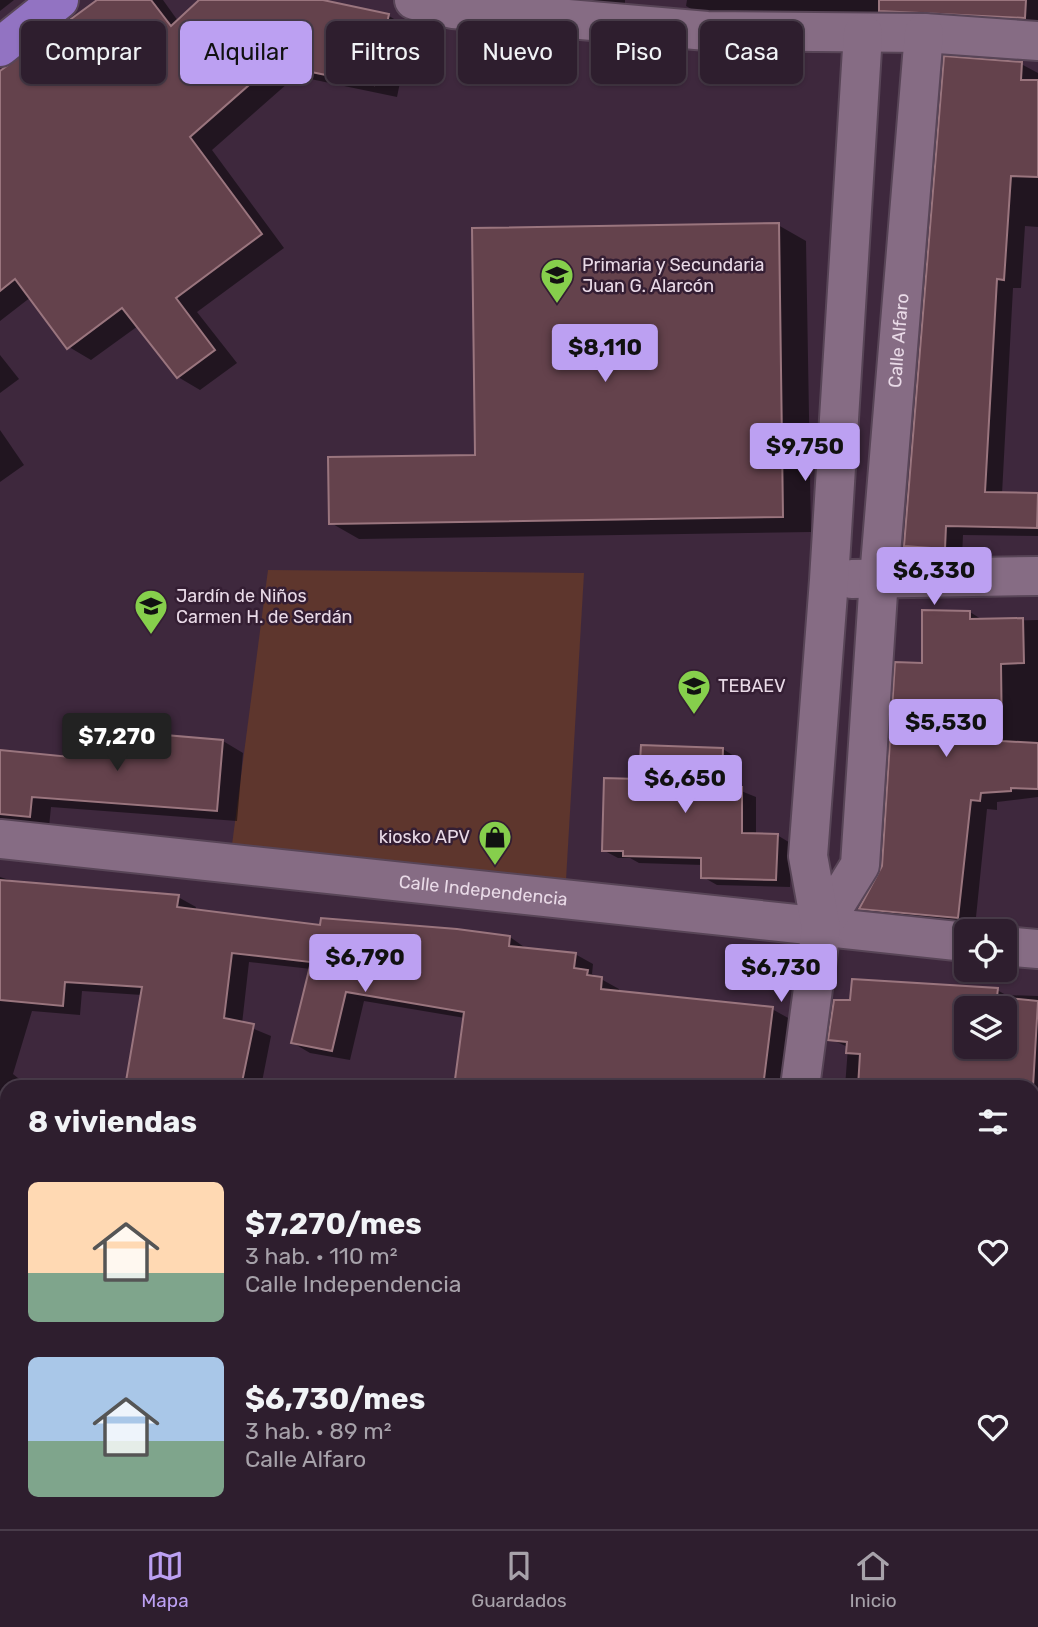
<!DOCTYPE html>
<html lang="es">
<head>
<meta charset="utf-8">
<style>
  :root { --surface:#2e1e2e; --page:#362736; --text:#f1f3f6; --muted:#a7a2aa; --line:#493c4a; --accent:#bca0f2 }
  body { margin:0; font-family:Rubik,sans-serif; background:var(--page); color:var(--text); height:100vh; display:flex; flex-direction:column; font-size:26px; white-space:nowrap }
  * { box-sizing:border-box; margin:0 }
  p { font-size:23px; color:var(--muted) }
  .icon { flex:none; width:38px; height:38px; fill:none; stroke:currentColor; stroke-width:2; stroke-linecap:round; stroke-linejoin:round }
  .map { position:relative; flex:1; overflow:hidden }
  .details { position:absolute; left:0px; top:1080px; width:1040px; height:450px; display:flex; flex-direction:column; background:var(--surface); border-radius:21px 21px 0 0; box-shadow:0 2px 5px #0004,0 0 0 2px var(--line) }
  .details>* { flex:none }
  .top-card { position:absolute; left:21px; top:21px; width:998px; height:63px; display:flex; gap:14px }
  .buttons { position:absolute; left:954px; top:919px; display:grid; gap:14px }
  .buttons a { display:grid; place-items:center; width:63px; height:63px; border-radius:10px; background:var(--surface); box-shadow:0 2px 5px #0004,0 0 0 2px var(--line); font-size:35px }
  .price { position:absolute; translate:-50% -60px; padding:0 16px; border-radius:7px; background:var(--accent); color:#111; font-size:23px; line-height:46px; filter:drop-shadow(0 2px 4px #0008) }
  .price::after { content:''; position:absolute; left:50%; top:42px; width:21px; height:16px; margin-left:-10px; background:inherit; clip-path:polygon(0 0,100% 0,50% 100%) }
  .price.selected { background:#222; color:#fff }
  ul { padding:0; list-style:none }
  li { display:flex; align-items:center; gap:21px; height:175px; padding:0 28px }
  li span { display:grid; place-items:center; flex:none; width:196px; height:140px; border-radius:10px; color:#555 }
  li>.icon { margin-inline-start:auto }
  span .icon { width:84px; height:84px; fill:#fffc; stroke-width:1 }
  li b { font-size:30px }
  h2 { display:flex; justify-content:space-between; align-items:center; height:84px; padding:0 28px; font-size:30px }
  .pill { padding:0 24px; border-radius:10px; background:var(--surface); box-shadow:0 2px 5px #0004,0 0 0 2px var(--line); font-size:24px; line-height:63px }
  .pill.selected { background:var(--accent); color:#111 }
  .tabs { display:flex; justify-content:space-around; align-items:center; height:98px; border-top:2px solid var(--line); background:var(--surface); font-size:19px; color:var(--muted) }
  .tabs a { display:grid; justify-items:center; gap:4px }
  .tabs .selected { color:var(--accent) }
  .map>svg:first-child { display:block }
</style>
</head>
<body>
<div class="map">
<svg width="1038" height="1529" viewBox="0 0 1038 1529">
  <rect width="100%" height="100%" fill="#3e283d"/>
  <polygon fill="#5e362d" points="268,570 584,573 566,880 232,845"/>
  <g fill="#0007" fill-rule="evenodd">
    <polygon points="0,0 14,0 0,11"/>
    <polygon points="100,0 163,0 178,21 202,0 315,0 389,16 411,29 397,97 296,76 212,150 284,248 197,312 237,363 200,390 178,377 138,326 91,360 69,347 31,297 0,321 0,89"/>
    <polygon points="529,0 625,0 625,8"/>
    <polygon points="687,0 1038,0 1038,27 705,17 686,6"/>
    <polygon points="1021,64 1038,73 1038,227 1025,226 1021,288 1013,288 1002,494 1038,494 1038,536 963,535 962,557 922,555 905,545"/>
    <polygon points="778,225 806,241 811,532 359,539 331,523 477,457"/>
    <polygon points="0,355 19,379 0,393"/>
    <polygon points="0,430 24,465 0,482"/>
    <polygon points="970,612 984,621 1038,620 1038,797 997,802 997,810 987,809 975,927 877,917 861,908 884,867 924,665"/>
    <polygon points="223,741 243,753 237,821 51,807 49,827 0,822 0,752 82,760"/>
    <polygon points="723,749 737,758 736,789 756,797 756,835 777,835 792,844 790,887 717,885 703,877 703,865 639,863 630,858 618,858 603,850 641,781"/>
    <polygon points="0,877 22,884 178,897 196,907 195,911 321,927 510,937 527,949 575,954 593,964 592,974 619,989 619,992 772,1009 790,1019 781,1087 456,1087 465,1018 364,1001 350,1060 310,1053 293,1043 311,969 249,962 242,1024 271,1036 261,1087 127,1087 142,995 82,991 80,1015 32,1011 13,1074 29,1087 7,1087 7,1134 0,1134"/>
    <path d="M997,990L1006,995L1038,996V1162H1032V1087H845L848,1047L830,1039ZM966,1008H1004V1046H966Z"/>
    <polygon points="7,1135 7,1174 3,1171"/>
    <polygon points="7,1265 7,1362 0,1366 0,1267"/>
    <polygon points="1032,1292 1038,1292 1038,1425 1032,1424"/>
    <polygon points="1032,1459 1038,1459 1038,1529 767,1529 768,1522 1032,1522"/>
    <polygon points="101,1522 171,1522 174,1529 104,1529"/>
    <rect x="183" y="1522" width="112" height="7"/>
    <rect x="528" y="1522" width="38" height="7"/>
    <polygon points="637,1522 738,1522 736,1529 637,1529"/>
  </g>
  <g fill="#64424c" stroke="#9a757e" stroke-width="2" fill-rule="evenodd">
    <polygon points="97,0 151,0 171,26 199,0 323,0 389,14 374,85 273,64 190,137 262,234 176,298 215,350 177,378 122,308 67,349 15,279 0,291 0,71"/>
    <polygon points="879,0 1026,0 1025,18 879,11"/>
    <polygon points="944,56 1022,62 1021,80 1038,80 1038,177 1011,176 1004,280 997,279 985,492 1038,493 1037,528 946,526 945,549 904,546"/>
    <polygon points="779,223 783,517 329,524 328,457 475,455 472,228"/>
    <polygon points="922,610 970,611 970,619 1023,618 1024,663 1001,664 1002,741 1038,743 1038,789 1011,788 1011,791 981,793 980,801 971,800 958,918 859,909 882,866 895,662 922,663"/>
    <polygon points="83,728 223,740 217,811 32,797 30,817 0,814 0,750 80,758"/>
    <polygon points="641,745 723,748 722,787 742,787 742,833 778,834 776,880 701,878 701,858 623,856 623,851 602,851 604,778 639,779"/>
    <polygon points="0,880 179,895 177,907 320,925 321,918 457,929 510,936 509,946 576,953 574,968 588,970 587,975 602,977 601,989 773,1007 763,1087 454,1087 464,1012 346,992 332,1051 291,1043 311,962 232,953 224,1018 254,1024 241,1087 125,1087 142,987 65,982 63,1006 0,1000"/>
    <path d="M852,979L998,988L997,997L1038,1001L1033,1087H858L860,1054L846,1053L847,1042L828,1040L834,1000H850ZM966,1008H1004V1046H966Z"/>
  </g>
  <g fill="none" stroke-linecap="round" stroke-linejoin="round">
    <defs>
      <g id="street">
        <polyline points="414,0 453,9 707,31 924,33 1038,41"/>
        <polyline points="852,579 1038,576"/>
        <path id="s1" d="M0,839L966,942"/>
        <path id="s2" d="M821,928L860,865L879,578L924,33"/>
        <polyline points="1004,946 1038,949"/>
        <polyline points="800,1087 821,928 808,856 829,580 863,33"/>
        <polyline points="0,1363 7,1380"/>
        <polyline points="65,1522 67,1529"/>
        <polyline points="744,1529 745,1522"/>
      </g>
      <polyline id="primary" points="0,47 59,0"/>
    </defs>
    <use href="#street" stroke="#584557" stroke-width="42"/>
    <use href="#primary" stroke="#584557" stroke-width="42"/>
    <use href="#street" stroke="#866c84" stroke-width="38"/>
    <use href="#primary" stroke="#9273c2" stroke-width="38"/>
  </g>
  <defs>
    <symbol id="school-pin" viewBox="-11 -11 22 30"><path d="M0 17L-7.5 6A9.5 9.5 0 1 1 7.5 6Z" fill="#86cf4c" stroke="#341e33"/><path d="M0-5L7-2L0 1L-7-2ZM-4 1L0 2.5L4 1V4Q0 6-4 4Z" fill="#111"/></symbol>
    <symbol id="university-pin" viewBox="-11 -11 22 30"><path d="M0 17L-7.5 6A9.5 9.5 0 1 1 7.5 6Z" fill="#86cf4c" stroke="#341e33"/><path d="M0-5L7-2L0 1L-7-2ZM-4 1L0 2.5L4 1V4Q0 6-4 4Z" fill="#111"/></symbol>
    <symbol id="shop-pin" viewBox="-11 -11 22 30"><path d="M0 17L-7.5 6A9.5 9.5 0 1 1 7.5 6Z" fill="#86cf4c" stroke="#341e33"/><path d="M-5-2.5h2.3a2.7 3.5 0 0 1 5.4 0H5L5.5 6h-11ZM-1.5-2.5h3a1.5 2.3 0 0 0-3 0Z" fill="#111"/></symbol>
  </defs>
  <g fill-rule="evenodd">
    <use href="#school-pin" x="538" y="256" width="38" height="52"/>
    <use href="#school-pin" x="132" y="587" width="38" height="52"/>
    <use href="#university-pin" x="675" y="667" width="38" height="52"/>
    <use href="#shop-pin" x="476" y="818" width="38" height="52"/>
  </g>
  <g text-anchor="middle" stroke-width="5" stroke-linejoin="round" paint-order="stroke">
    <g font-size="18" fill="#e9dae7" stroke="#341e33" text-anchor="start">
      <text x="582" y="271">Primaria y Secundaria<tspan x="582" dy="21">Juan G. Alarcón</tspan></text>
      <text x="176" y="602">Jardín de Niños<tspan x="176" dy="21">Carmen H. de Serdán</tspan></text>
      <text x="718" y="692">TEBAEV</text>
      <text x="470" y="843" text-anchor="end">kiosko APV</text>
    </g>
    <g font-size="18" fill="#e9dae7" stroke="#341e33">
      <text dy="6" stroke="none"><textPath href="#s2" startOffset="600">Calle Alfaro</textPath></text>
      <text dy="6" stroke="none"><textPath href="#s1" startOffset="486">Calle Independencia</textPath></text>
    </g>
  </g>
</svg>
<div class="buttons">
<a><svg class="icon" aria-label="locate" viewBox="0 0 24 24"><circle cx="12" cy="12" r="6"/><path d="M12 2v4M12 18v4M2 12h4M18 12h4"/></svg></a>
<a><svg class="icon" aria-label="layers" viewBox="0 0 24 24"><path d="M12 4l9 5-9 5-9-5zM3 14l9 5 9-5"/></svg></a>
</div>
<b class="price" style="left:605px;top:384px">$8,110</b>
<b class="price" style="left:805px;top:483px">$9,750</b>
<b class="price" style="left:934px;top:607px">$6,330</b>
<b class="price" style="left:946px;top:759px">$5,530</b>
<b class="price selected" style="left:117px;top:773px">$7,270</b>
<b class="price" style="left:685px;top:815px">$6,650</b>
<b class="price" style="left:365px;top:994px">$6,790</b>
<b class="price" style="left:781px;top:1004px">$6,730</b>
<div class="top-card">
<a class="pill">Comprar</a>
<a class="pill selected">Alquilar</a>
<a class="pill">Filtros</a>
<a class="pill">Nuevo</a>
<a class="pill">Piso</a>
<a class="pill">Casa</a>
</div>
<section class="details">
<h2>8 viviendas<svg class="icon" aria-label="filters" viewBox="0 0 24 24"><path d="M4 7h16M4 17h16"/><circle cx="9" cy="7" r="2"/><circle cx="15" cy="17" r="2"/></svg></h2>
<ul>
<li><span style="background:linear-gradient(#ffd9b3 65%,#7fa58c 0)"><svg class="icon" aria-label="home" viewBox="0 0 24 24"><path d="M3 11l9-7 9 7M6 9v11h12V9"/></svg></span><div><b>$7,270/mes</b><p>3 hab. · 110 m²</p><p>Calle Independencia</p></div><svg class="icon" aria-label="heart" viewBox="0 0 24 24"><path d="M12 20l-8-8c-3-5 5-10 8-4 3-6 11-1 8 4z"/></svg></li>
<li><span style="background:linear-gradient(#a9c7e8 60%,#7fa58c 0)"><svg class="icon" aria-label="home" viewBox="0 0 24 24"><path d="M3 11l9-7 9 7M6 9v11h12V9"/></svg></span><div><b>$6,730/mes</b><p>3 hab. · 89 m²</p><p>Calle Alfaro</p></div><svg class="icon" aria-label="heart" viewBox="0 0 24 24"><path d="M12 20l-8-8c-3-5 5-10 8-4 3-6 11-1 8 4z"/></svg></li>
</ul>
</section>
</div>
<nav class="tabs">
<a class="selected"><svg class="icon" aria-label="map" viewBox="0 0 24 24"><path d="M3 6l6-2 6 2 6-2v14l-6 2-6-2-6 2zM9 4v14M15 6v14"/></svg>Mapa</a>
<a><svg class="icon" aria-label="saved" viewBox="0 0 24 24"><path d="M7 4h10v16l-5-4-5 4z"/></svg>Guardados</a>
<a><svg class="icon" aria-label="home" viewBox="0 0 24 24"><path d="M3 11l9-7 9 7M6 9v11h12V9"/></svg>Inicio</a>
</nav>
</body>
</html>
